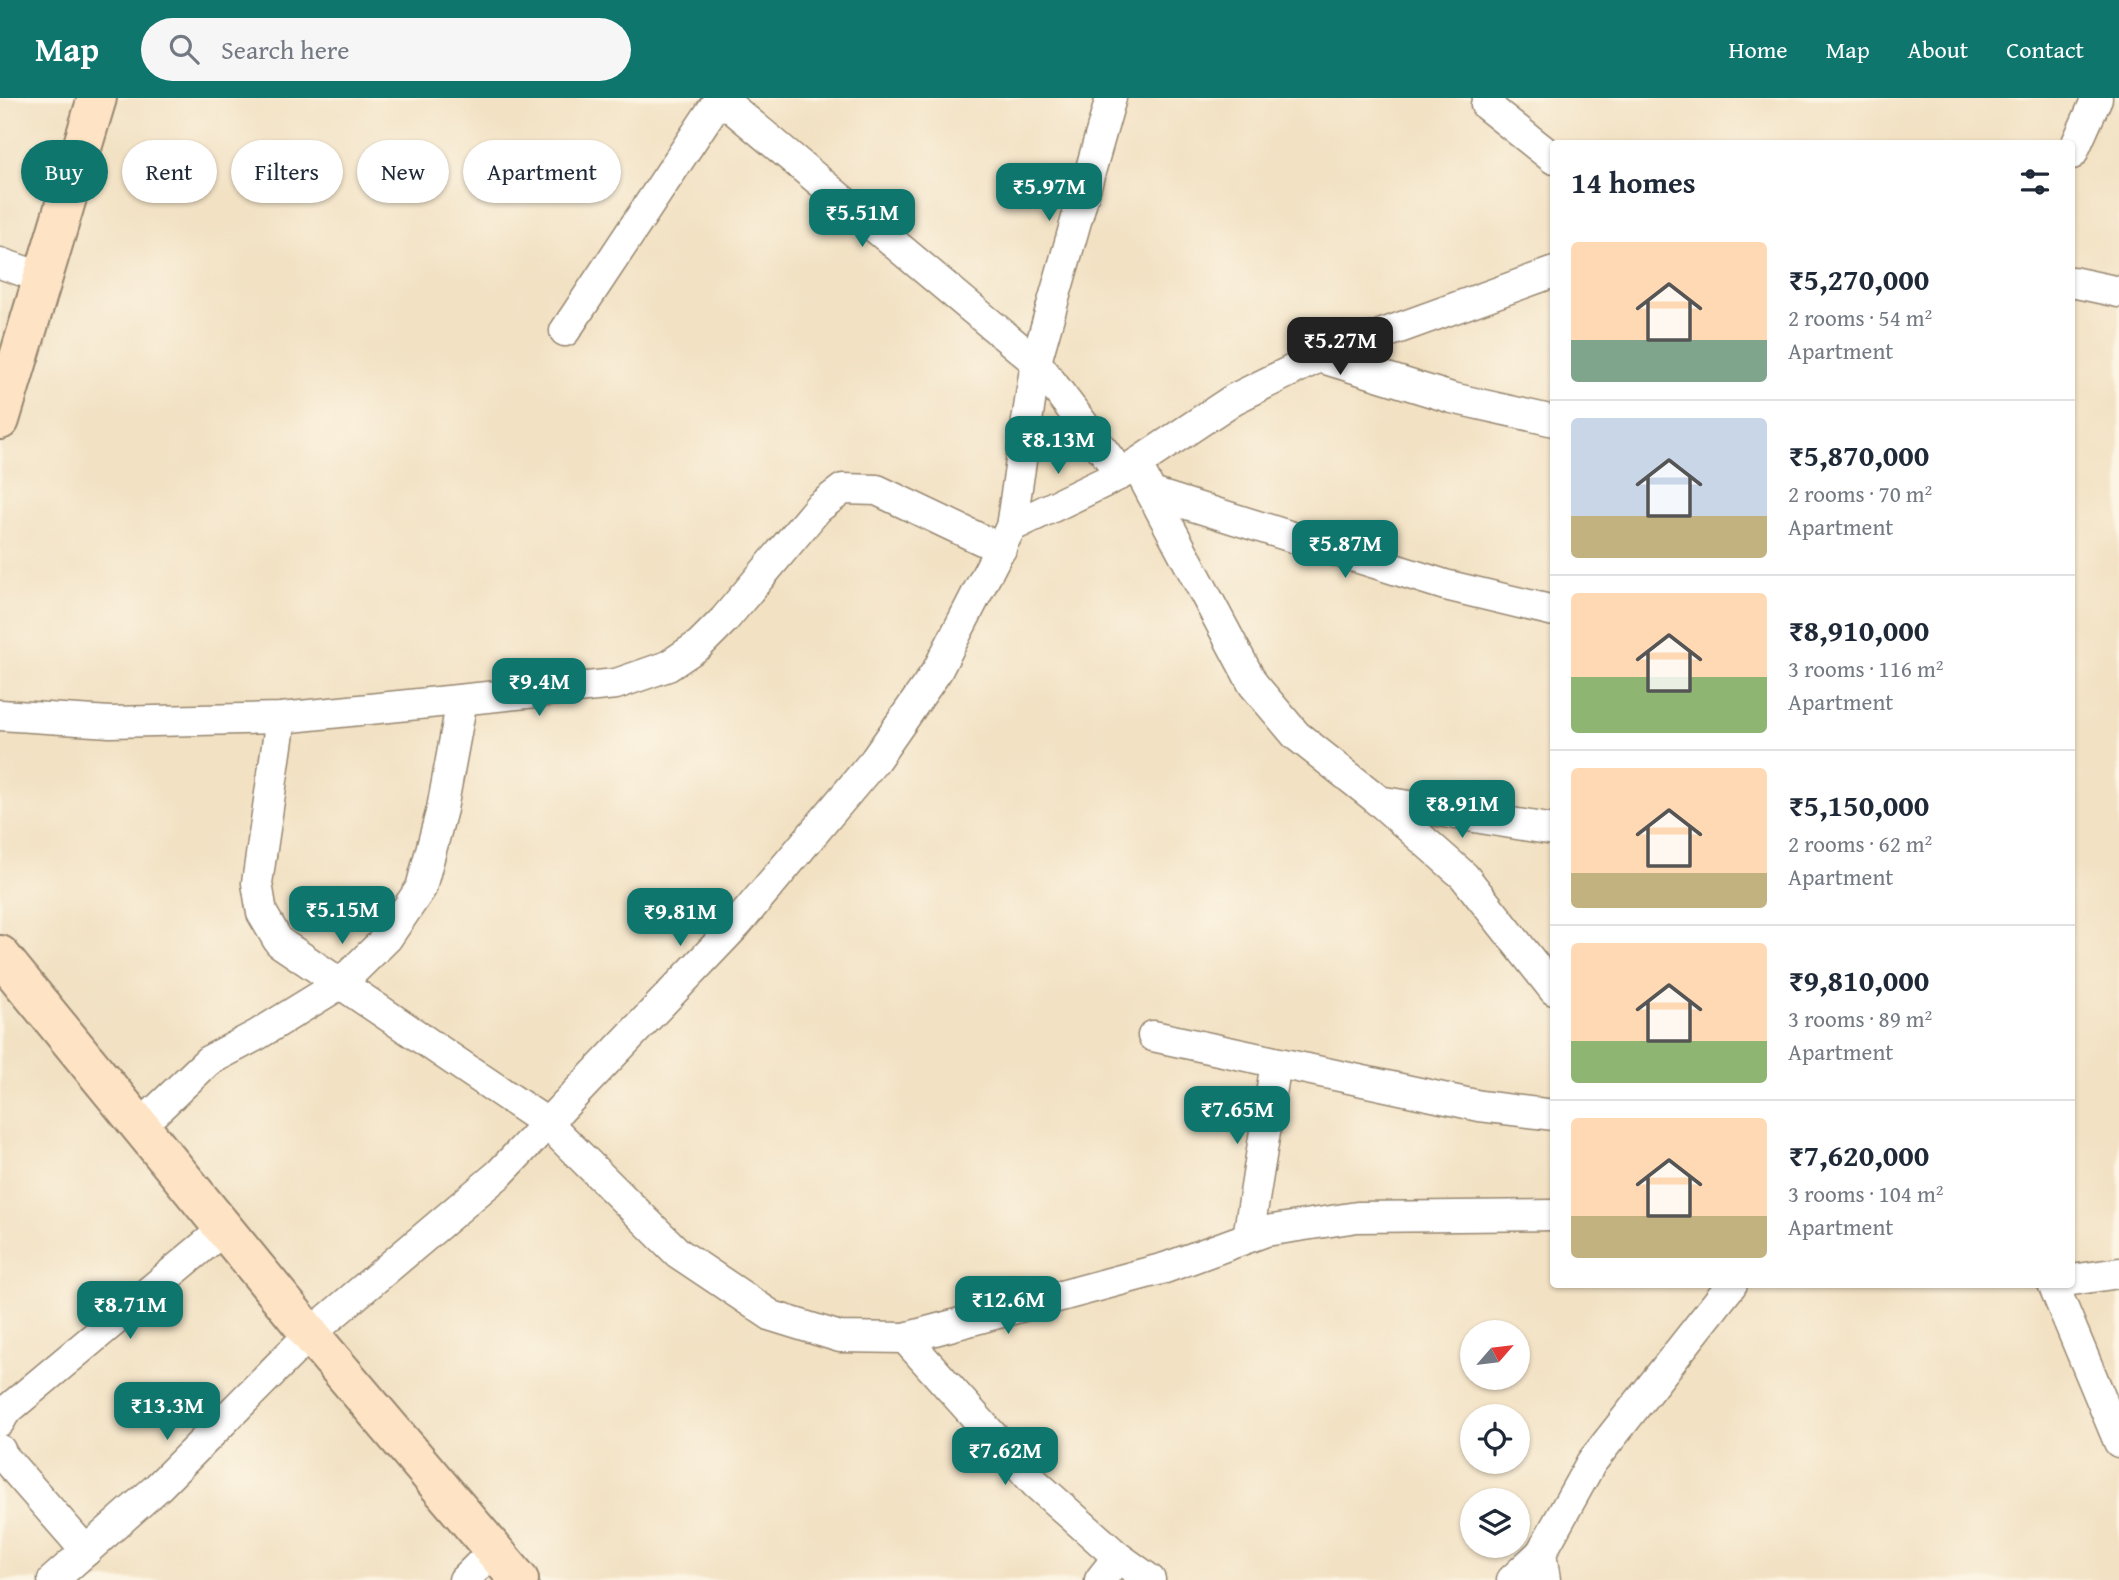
<!DOCTYPE html>
<html lang="en">
<head>
<meta charset="utf-8">
<style>
  :root { --surface:#fff; --page:#f6f6f7; --text:#1f2937; --muted:#747a83; --line:#e0e1e3; --accent:#0f766e }
  body { margin:0; font-family:"Gentium Book Plus",serif; background:var(--page); color:var(--text); height:100vh; display:flex; flex-direction:column; font-size:26px; white-space:nowrap }
  * { box-sizing:border-box; margin:0 }
  p { font-size:23px; color:var(--muted) }
  .icon { flex:none; width:38px; height:38px; fill:none; stroke:currentColor; stroke-width:2; stroke-linecap:round; stroke-linejoin:round }
  .map { position:relative; flex:1; overflow:hidden }
  .panel { position:absolute; left:1550px; top:42px; width:525px; height:1148px; display:flex; flex-direction:column; background:var(--surface); border-radius:7px; box-shadow:0 2px 5px #0004 }
  .panel>* { flex:none }
  .guide { position:absolute; left:21px; top:42px; width:665px; height:63px; display:flex; gap:14px }
  .needle { width:46px; rotate:62deg }
  .fabs { position:absolute; left:1460px; top:1222px; display:grid; gap:14px }
  .fabs a { display:grid; place-items:center; width:70px; height:70px; border-radius:50%; background:var(--surface); box-shadow:0 2px 5px #0004; font-size:35px }
  .price { position:absolute; translate:-50% -60px; padding:0 16px; border-radius:14px; background:var(--accent); color:#fff; font-size:23px; line-height:46px; filter:drop-shadow(0 2px 4px #0008) }
  .price::after { content:''; position:absolute; left:50%; top:42px; width:21px; height:16px; margin-left:-10px; background:inherit; clip-path:polygon(0 0,100% 0,50% 100%) }
  .price.selected { background:#222; color:#fff }
  ul { padding:0; list-style:none }
  li { display:flex; align-items:center; gap:21px; height:175px; padding:0 21px }
  li+li { border-top:2px solid var(--line) }
  li span { display:grid; place-items:center; flex:none; width:196px; height:140px; border-radius:7px; color:#555 }
  li>.icon { margin-inline-start:auto }
  span .icon { width:84px; height:84px; fill:#fffc; stroke-width:1 }
  li b { font-size:30px }
  h2 { display:flex; justify-content:space-between; align-items:center; height:84px; padding:0 21px; font-size:30px }
  .pill { padding:0 24px; border-radius:32px; background:var(--surface); box-shadow:0 2px 5px #0004; font-size:24px; line-height:63px }
  .pill.selected { background:var(--accent); color:#fff }
  header { display:flex; align-items:center; gap:42px; box-sizing:border-box; height:98px; padding:0 35px; background:var(--accent); color:#fff }
  header strong { font-size:33px }
  nav { display:flex; gap:38px; margin-inline-start:auto; font-size:24px }
  .search { width:490px; height:63px; background:var(--page); display:flex; align-items:center; gap:18px; box-sizing:border-box; padding:0 24px; border-radius:38px; color:var(--muted); font-size:26px }
  .map>svg:first-child { display:block }
</style>
</head>
<body>
<header>
<strong>Map</strong>
<div class="search"><svg class="icon" aria-label="search" viewBox="0 0 24 24"><circle cx="10" cy="10" r="6"/><path d="M15 15l6 6"/></svg>Search here</div>
<nav><a>Home</a><a>Map</a><a>About</a><a>Contact</a></nav>
</header>
<div class="map">
<svg width="2119" height="1482" viewBox="0 0 2119 1482">
  <rect width="100%" height="100%" fill="#fcf5e5"/>
  <filter id="ink" filterUnits="userSpaceOnUse"><feTurbulence type="fractalNoise" baseFrequency=".0143" numOctaves="2"/><feDisplacementMap in="SourceGraphic" scale="14" xChannelSelector="R" yChannelSelector="G"/><feConvolveMatrix kernelMatrix="1 2 1 2 8 2 1 2 1" color-interpolation-filters="sRGB"/></filter>
  <filter id="wash" filterUnits="userSpaceOnUse"><feTurbulence type="fractalNoise" baseFrequency=".00686" numOctaves="4" result="noise"/><feDisplacementMap in="SourceGraphic" scale="28" xChannelSelector="R" yChannelSelector="G"/><feGaussianBlur stdDeviation="1.57" result="paint"/><feColorMatrix in="noise" values="0 0 0 0 0 0 0 0 0 0 0 0 0 0 0 0 0 1.4 0 .05"/><feComposite in="paint" operator="in"/></filter>
  <g filter="url(#wash)">
    <rect width="100%" height="100%" fill="#f2e1c3"/>
  </g>
  <g filter="url(#ink)">
    <g fill="none" stroke-linecap="round" stroke-linejoin="round">
      <defs>
        <g id="street">
          <polyline points="720,0 1036,264 1121,376 1011,429 1036,264 1111,0"/>
          <polyline points="1490,0 1486,7 1554,61"/>
          <polyline points="2072,56 2097,0"/>
          <polyline points="0,165 43,180"/>
          <polyline points="2072,184 2119,194"/>
          <polyline points="565,233 720,0"/>
          <polyline points="1319,259 1452,300 1554,323"/>
          <polyline points="1136,366 1253,586 1296,637 1378,702 1464,778 1554,892"/>
          <polyline points="1121,376 1234,301 1319,259 1554,174"/>
          <polyline points="1152,395 1445,487 1554,513"/>
          <polyline points="0,617 110,624 281,620 616,586 668,568 699,547 724,522 818,410 843,391 877,392 1001,451"/>
          <polyline points="281,620 257,785 262,815 279,844 548,1026 678,1155 772,1218 840,1239 905,1240 1165,1170 1266,1133 1357,1119 1554,1117"/>
          <polyline points="1378,703 1554,732"/>
          <polyline points="1153,938 1480,1008 1554,1017"/>
          <polyline points="140,1028 208,963 257,937 340,886 387,840 421,790 442,711 462,602"/>
          <polyline points="1248,1139 1276,965"/>
          <polyline points="2072,1182 2119,1175"/>
          <polyline points="2053,1186 2119,1344"/>
          <polyline points="905,1240 1035,1385 1118,1459 1150,1482"/>
          <polyline points="0,1323 5,1314 224,1131"/>
          <polyline points="0,1352 3,1358 86,1453"/>
          <polyline points="53,1482 158,1389 310,1236 499,1076 737,826 875,662 937,573 1011,429"/>
          <polyline points="464,1482 494,1452"/>
          <polyline points="1100,1482 1118,1459"/>
          <polyline points="1512,1482 1541,1455"/>
          <polyline points="1545,1482 1541,1455 1591,1365 1732,1186"/>
        </g>
        <g id="secondary">
          <polyline points="0,322 97,0"/>
          <polyline points="0,857 310,1236 519,1482"/>
        </g>
      </defs>
      <use href="#street" stroke="#968670" stroke-width="33"/>
      <use href="#secondary" stroke="#968670" stroke-width="42"/>
      <use href="#street" stroke="#fff" stroke-width="30"/>
      <use href="#secondary" stroke="#fee4c5" stroke-width="38"/>
    </g>
  </g>
</svg>
<div class="fabs">
<a><svg class="needle" viewBox="-14 -14 28 28"><path d="M0-13l5 13h-10z" fill="#e53935"/><path d="M0 13l5-13h-10z" fill="#747a83"/></svg></a>
<a><svg class="icon" aria-label="locate" viewBox="0 0 24 24"><circle cx="12" cy="12" r="6"/><path d="M12 2v4M12 18v4M2 12h4M18 12h4"/></svg></a>
<a><svg class="icon" aria-label="layers" viewBox="0 0 24 24"><path d="M12 4l9 5-9 5-9-5zM3 14l9 5 9-5"/></svg></a>
</div>
<b class="price" style="left:1049px;top:125px">₹5.97M</b>
<b class="price" style="left:862px;top:151px">₹5.51M</b>
<b class="price selected" style="left:1340px;top:279px">₹5.27M</b>
<b class="price" style="left:1058px;top:378px">₹8.13M</b>
<b class="price" style="left:1345px;top:482px">₹5.87M</b>
<b class="price" style="left:539px;top:620px">₹9.4M</b>
<b class="price" style="left:1462px;top:742px">₹8.91M</b>
<b class="price" style="left:342px;top:848px">₹5.15M</b>
<b class="price" style="left:680px;top:850px">₹9.81M</b>
<b class="price" style="left:1237px;top:1048px">₹7.65M</b>
<b class="price" style="left:1008px;top:1238px">₹12.6M</b>
<b class="price" style="left:130px;top:1243px">₹8.71M</b>
<b class="price" style="left:167px;top:1344px">₹13.3M</b>
<b class="price" style="left:1005px;top:1389px">₹7.62M</b>
<div class="guide">
<a class="pill selected">Buy</a>
<a class="pill">Rent</a>
<a class="pill">Filters</a>
<a class="pill">New</a>
<a class="pill">Apartment</a>
</div>
<section class="panel">
<h2>14 homes<svg class="icon" aria-label="filters" viewBox="0 0 24 24"><path d="M4 7h16M4 17h16"/><circle cx="9" cy="7" r="2"/><circle cx="15" cy="17" r="2"/></svg></h2>
<ul>
<li><span style="background:linear-gradient(#ffd9b3 70%,#7fa58c 0)"><svg class="icon" aria-label="home" viewBox="0 0 24 24"><path d="M3 11l9-7 9 7M6 9v11h12V9"/></svg></span><div><b>₹5,270,000</b><p>2 rooms · 54 m²</p><p>Apartment</p></div></li>
<li><span style="background:linear-gradient(#c9d6e8 70%,#c2b280 0)"><svg class="icon" aria-label="home" viewBox="0 0 24 24"><path d="M3 11l9-7 9 7M6 9v11h12V9"/></svg></span><div><b>₹5,870,000</b><p>2 rooms · 70 m²</p><p>Apartment</p></div></li>
<li><span style="background:linear-gradient(#ffd9b3 60%,#8fb573 0)"><svg class="icon" aria-label="home" viewBox="0 0 24 24"><path d="M3 11l9-7 9 7M6 9v11h12V9"/></svg></span><div><b>₹8,910,000</b><p>3 rooms · 116 m²</p><p>Apartment</p></div></li>
<li><span style="background:linear-gradient(#ffd9b3 75%,#c2b280 0)"><svg class="icon" aria-label="home" viewBox="0 0 24 24"><path d="M3 11l9-7 9 7M6 9v11h12V9"/></svg></span><div><b>₹5,150,000</b><p>2 rooms · 62 m²</p><p>Apartment</p></div></li>
<li><span style="background:linear-gradient(#ffd9b3 70%,#8fb573 0)"><svg class="icon" aria-label="home" viewBox="0 0 24 24"><path d="M3 11l9-7 9 7M6 9v11h12V9"/></svg></span><div><b>₹9,810,000</b><p>3 rooms · 89 m²</p><p>Apartment</p></div></li>
<li><span style="background:linear-gradient(#ffd9b3 70%,#c2b280 0)"><svg class="icon" aria-label="home" viewBox="0 0 24 24"><path d="M3 11l9-7 9 7M6 9v11h12V9"/></svg></span><div><b>₹7,620,000</b><p>3 rooms · 104 m²</p><p>Apartment</p></div></li>
</ul>
</section>
</div>
</body>
</html>
